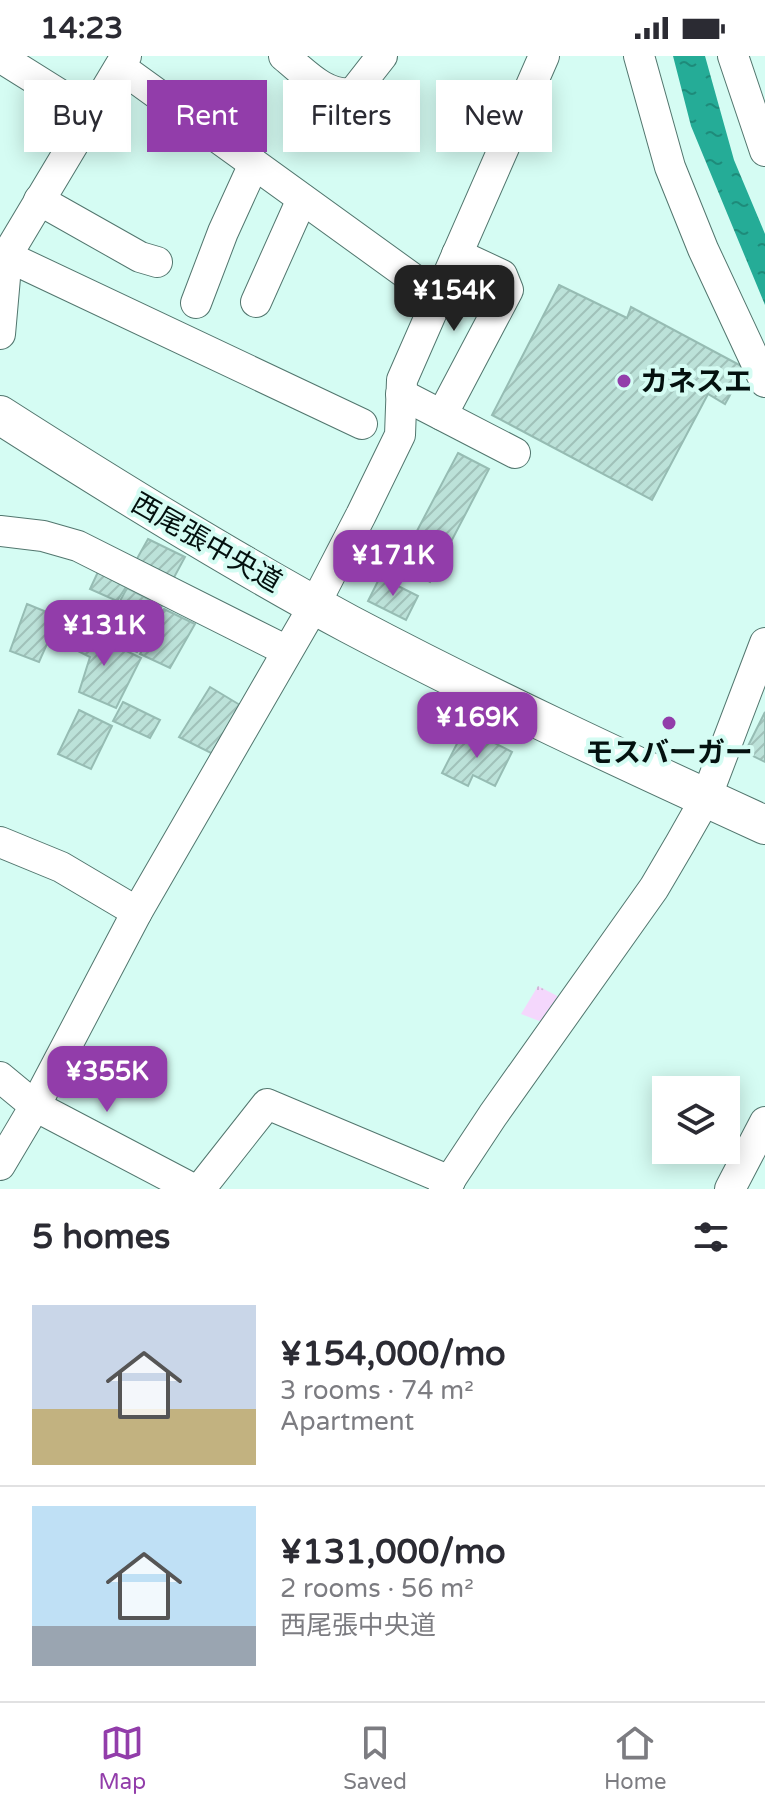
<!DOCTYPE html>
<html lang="en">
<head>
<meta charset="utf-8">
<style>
  :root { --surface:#fff; --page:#f2f2f3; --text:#2b2b33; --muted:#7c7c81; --line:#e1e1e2; --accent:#923daa }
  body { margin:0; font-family:"Varela Round","Noto Sans JP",sans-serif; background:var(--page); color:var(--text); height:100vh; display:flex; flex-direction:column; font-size:30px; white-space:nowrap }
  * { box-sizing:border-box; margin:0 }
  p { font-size:26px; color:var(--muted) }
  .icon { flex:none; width:44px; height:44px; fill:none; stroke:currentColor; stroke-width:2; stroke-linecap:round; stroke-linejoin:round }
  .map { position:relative; height:1133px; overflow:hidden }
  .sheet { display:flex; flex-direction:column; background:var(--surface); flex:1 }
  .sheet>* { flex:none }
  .hud { position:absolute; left:24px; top:24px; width:718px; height:72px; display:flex; gap:16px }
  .fabs { position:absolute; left:652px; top:1020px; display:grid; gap:16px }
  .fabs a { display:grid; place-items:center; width:88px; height:88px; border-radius:0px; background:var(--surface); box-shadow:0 4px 20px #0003; font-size:40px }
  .price { position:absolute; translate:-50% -68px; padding:0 18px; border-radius:16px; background:var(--accent); color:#fff; font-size:26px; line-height:52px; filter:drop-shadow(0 2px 4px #0008) }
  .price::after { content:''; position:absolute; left:50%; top:48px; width:24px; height:18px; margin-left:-12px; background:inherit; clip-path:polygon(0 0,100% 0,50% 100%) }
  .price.on { background:#222; color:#fff }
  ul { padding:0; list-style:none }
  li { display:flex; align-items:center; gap:24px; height:200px; padding:0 32px }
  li+li { border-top:2px solid var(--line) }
  li span { display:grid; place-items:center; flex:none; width:224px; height:160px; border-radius:0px; color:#555 }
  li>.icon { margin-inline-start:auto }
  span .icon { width:96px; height:96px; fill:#fffc; stroke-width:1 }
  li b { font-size:34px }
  h2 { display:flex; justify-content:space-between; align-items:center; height:96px; padding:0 32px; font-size:34px }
  .pill { padding:0 28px; border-radius:0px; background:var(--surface); box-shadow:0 4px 20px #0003; font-size:28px; line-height:72px }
  .pill.on { background:var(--accent); color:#fff }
  .status { display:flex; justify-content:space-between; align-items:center; height:56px; padding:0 40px; background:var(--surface); direction:ltr }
  .status svg { height:22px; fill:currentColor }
  .menu { display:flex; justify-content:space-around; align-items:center; height:112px; border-top:2px solid var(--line); background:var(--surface); font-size:22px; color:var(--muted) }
  .menu a { display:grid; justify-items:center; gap:4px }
  .menu .on { color:var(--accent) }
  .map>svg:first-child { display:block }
</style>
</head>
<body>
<div class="status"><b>14:23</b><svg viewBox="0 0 49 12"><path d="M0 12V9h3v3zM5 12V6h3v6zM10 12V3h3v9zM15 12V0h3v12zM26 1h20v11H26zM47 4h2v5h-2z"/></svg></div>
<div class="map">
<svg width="765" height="1133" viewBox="0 0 765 1133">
  <defs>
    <pattern id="park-tufts" width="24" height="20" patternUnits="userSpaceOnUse" patternTransform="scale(2)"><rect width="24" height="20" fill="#f4d7fc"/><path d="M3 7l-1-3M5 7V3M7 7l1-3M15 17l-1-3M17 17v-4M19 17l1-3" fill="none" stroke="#d0b8d7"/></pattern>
    <pattern id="water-ripples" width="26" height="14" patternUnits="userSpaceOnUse" patternTransform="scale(2)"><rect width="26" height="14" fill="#25ac97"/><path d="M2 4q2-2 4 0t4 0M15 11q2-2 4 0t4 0" fill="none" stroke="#1e8b7a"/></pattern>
    <pattern id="building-hatch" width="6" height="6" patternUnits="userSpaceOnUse" patternTransform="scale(2)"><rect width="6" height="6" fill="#bce2d9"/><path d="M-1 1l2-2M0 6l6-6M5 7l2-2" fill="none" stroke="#a0c1b9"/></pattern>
  </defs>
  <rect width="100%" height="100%" fill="#d5fcf3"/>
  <polygon fill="url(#park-tufts)" points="538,930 567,945 547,968 521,958"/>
  <polygon fill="url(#water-ripples)" points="673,0 705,0 734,104 765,178 765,249 691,70"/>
  <g fill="url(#building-hatch)" stroke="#96bcb3" stroke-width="2">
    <polygon points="559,229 627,262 631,251 745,312 725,348 708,338 652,444 492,359"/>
    <polygon points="458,397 489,413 430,526 399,509"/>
    <polygon points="148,483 185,501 171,527 134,508"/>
    <polygon points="98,516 126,531 117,545 90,533"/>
    <polygon points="380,521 418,540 406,564 368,545"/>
    <polygon points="127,532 162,550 137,596 101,580"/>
    <polygon points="27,548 59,561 39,606 10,595"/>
    <polygon points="164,553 195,568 170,612 140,598"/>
    <polygon points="77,571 141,602 116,652 79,636 90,601 68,590"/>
    <polygon points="210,631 240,649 213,698 179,681"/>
    <polygon points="123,646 160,664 150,682 113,665"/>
    <polygon points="79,654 112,670 91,713 58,698"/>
    <polygon points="765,656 765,706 745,696"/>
    <polygon points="465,672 512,696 495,730 473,719 468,730 442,717"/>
  </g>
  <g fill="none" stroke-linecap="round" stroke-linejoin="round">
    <defs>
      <g id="minor">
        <path d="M284,0C304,16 325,41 353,37L382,0"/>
        <polyline points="639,0 670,111 703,193 765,326"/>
        <polyline points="733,0 765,95"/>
        <polyline points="0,1 91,58"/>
        <polyline points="120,11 437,240"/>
        <polyline points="39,144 140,201 157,206"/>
        <polyline points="0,197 362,368"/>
        <polyline points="256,246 302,143"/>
        <polyline points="196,247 223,176 254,108"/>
        <polyline points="0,278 7,199 126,0"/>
        <polyline points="401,338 515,397"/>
        <polyline points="442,359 508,234 502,219 457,198"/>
        <polyline points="0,475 43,480 78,490 287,595"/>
        <polyline points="0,786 61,811 137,856"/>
        <polyline points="0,1021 35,1050 193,1133"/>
        <polyline points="0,1109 35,1050 137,856 315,548 361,459 400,379 402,324 544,0"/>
        <polyline points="200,1133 267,1048 450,1125"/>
        <polyline points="444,1133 493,1059 654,832 681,786 706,742 765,587"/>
        <polyline points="730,1133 765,1066"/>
      </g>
      <path id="major" d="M0,359C114,432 230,504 349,568C485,640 625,705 765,769"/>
    </defs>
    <use href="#minor" stroke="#52766e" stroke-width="32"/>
    <use href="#major" stroke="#52766e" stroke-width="40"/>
    <use href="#minor" stroke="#fff" stroke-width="30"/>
    <use href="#major" stroke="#fff" stroke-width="38"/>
  </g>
  <g fill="#923daa" stroke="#d5fcf3" stroke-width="3">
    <circle cx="624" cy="325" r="8"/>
    <circle cx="669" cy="667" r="8"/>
  </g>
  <g text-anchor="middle" stroke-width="8" stroke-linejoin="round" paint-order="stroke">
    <g font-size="28" font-weight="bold" fill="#04110f" stroke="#d5fcf3" text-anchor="start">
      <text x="640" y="335">カネスエ</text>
      <text x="669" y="706" text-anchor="middle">モスバーガー</text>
    </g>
    <g font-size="28" fill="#04110f" stroke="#d5fcf3">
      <text transform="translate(207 486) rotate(30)" y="10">西尾張中央道</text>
    </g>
  </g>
</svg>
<div class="fabs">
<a><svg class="icon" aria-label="layers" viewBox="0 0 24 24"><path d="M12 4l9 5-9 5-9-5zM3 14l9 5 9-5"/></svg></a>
</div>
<b class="price on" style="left:454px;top:277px">¥154K</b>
<b class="price" style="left:393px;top:542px">¥171K</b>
<b class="price" style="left:104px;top:612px">¥131K</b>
<b class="price" style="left:477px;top:704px">¥169K</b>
<b class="price" style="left:107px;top:1058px">¥355K</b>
<div class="hud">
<a class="pill">Buy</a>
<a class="pill on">Rent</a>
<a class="pill">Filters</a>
<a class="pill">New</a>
</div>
</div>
<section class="sheet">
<h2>5 homes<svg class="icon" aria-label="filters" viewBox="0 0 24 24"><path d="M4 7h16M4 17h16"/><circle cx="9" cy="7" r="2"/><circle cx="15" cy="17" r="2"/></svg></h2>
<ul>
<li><span style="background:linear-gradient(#c9d6e8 65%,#c2b280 0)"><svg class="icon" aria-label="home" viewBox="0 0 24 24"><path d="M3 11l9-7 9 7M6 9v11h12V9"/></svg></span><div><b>¥154,000/mo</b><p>3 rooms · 74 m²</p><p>Apartment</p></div></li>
<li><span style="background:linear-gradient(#bfe0f5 75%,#9aa5b1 0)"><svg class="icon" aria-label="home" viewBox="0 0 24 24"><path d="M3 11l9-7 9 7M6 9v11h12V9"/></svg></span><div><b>¥131,000/mo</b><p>2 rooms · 56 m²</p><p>西尾張中央道</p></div></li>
</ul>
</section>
<nav class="menu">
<a class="on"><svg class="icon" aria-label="map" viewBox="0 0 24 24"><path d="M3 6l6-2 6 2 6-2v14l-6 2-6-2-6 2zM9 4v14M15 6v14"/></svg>Map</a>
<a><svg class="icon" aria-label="saved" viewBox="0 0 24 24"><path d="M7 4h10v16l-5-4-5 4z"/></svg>Saved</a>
<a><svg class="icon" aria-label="home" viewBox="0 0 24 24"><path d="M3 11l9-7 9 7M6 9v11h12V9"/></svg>Home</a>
</nav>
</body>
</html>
